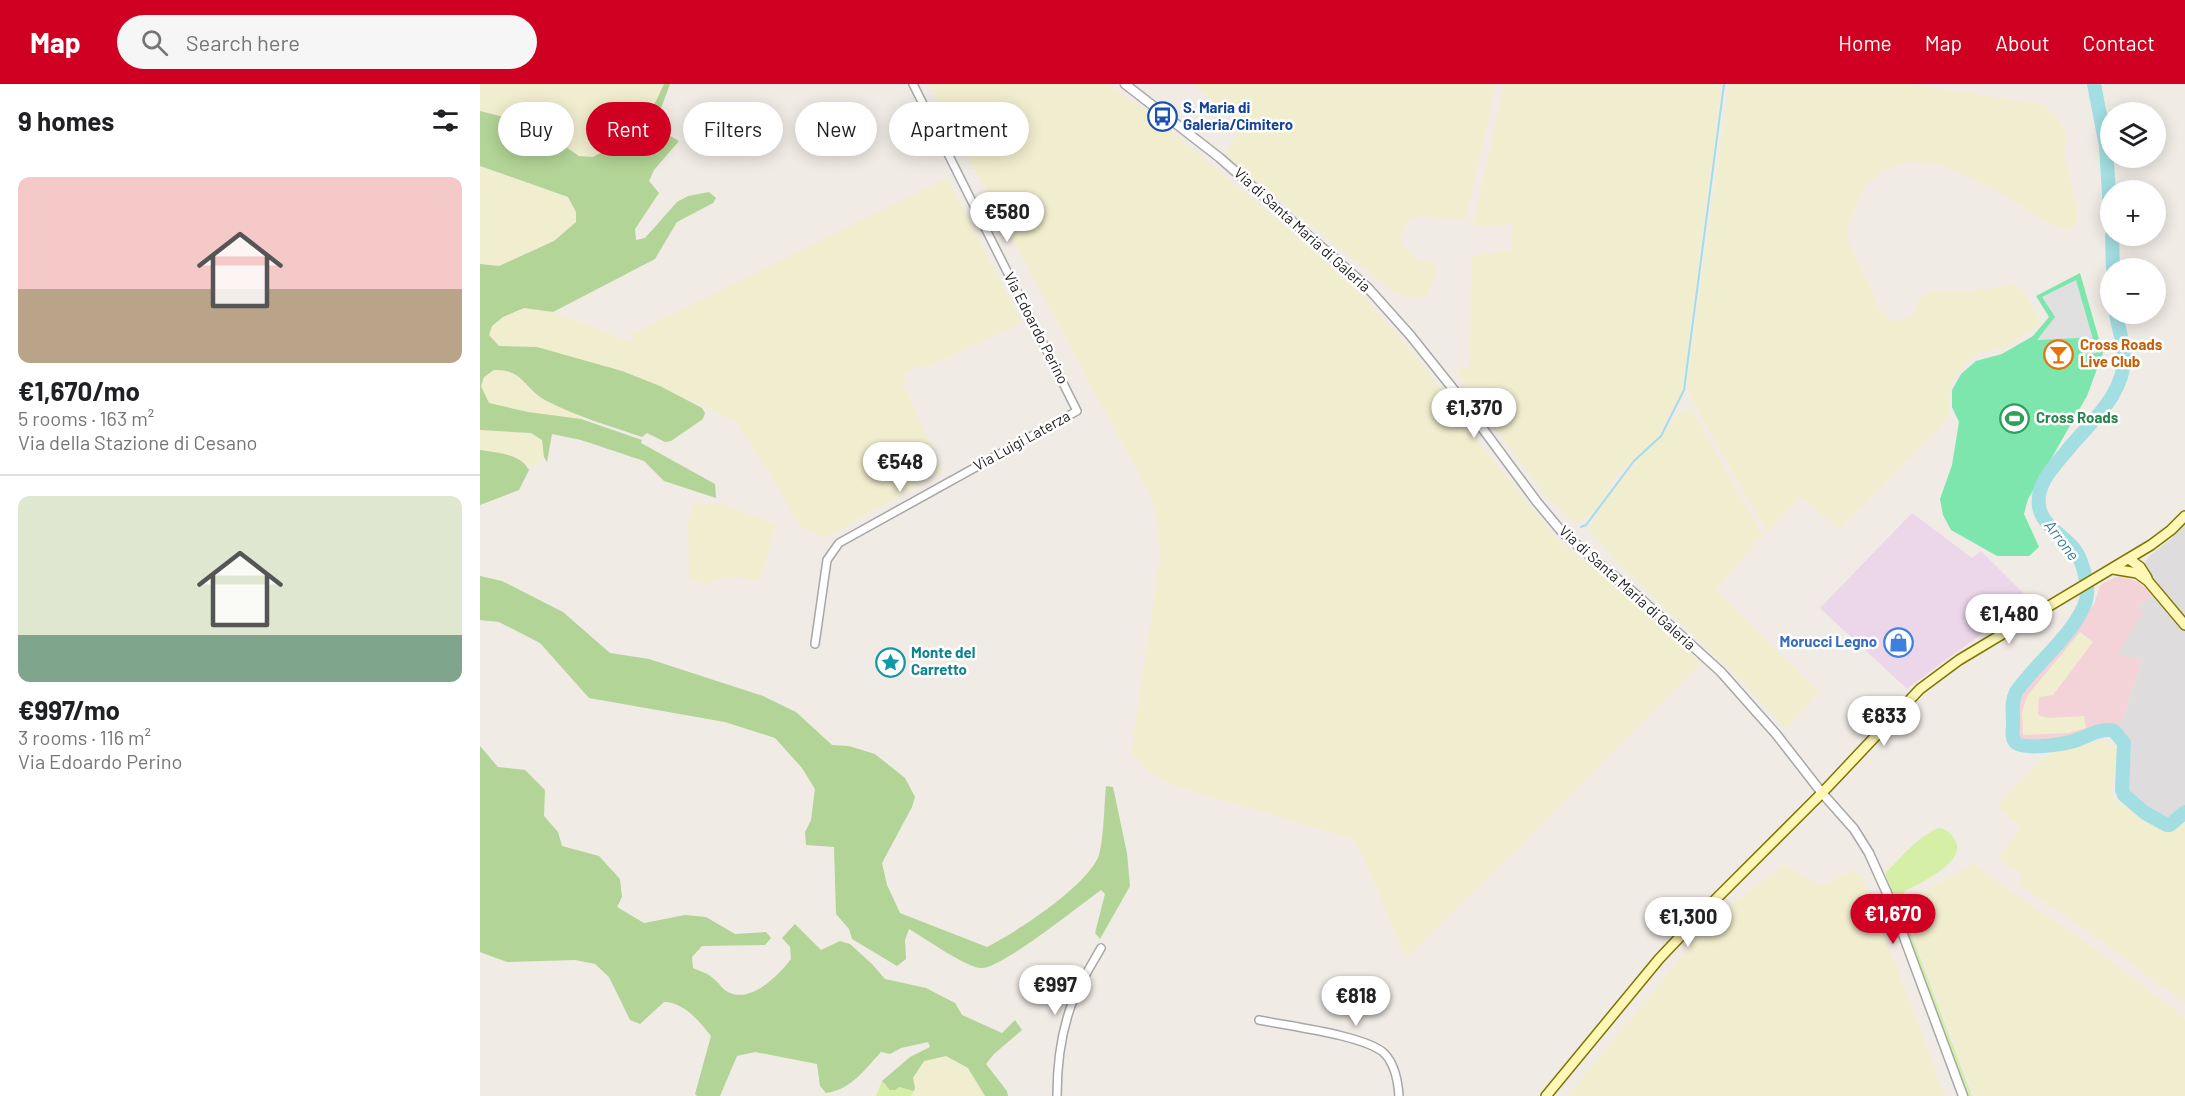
<!DOCTYPE html>
<html lang="en">
<head>
<meta charset="utf-8">
<style>
  :root { --surface:#fff; --page:#f6f6f6; --text:#202124; --muted:#757577; --line:#e0e0e0; --accent:#cf0021 }
  body { margin:0; font-family:Barlow,sans-serif; background:var(--page); color:var(--text); height:100vh; display:flex; flex-direction:column; font-size:22px; white-space:nowrap }
  * { box-sizing:border-box; margin:0 }
  p { font-size:20px; color:var(--muted) }
  .icon { flex:none; width:33px; height:33px; fill:none; stroke:currentColor; stroke-width:2; stroke-linecap:round; stroke-linejoin:round }
  .map { position:relative; flex:1; overflow:hidden }
  .side { display:flex; flex-direction:column; background:var(--surface); width:480px }
  .side>* { flex:none }
  .guide { position:absolute; left:18px; top:18px; width:570px; height:54px; display:flex; gap:12px }
  .buttons { position:absolute; left:1620px; top:18px; display:grid; gap:12px }
  .buttons a { display:grid; place-items:center; width:66px; height:66px; border-radius:50%; background:var(--surface); box-shadow:0 3px 15px #0003; font-size:30px }
  .price { position:absolute; translate:-50% -51px; padding:0 14px; border-radius:21px; background:#fff; color:#222; font-size:20px; line-height:39px; filter:drop-shadow(0 2px 3px #0008) }
  .price::after { content:''; position:absolute; left:50%; top:36px; width:18px; height:14px; margin-left:-9px; background:inherit; clip-path:polygon(0 0,100% 0,50% 100%) }
  .price.on { background:var(--accent); color:#fff }
  ul { padding:0; list-style:none }
  li { display:grid; align-content:center; gap:12px; height:318px; padding:0 18px }
  li+li { border-top:2px solid var(--line) }
  li span { display:grid; place-items:center; height:186px; border-radius:12px; color:#555 }
  li>.icon { margin-inline-start:auto }
  span .icon { width:108px; height:108px; fill:#fffc; stroke-width:1 }
  li b { font-size:26px }
  h2 { display:flex; justify-content:space-between; align-items:center; height:72px; padding:0 18px; font-size:26px }
  .tag { padding:0 21px; border-radius:27px; background:var(--surface); box-shadow:0 3px 15px #0003; font-size:21px; line-height:54px }
  .tag.on { background:var(--accent); color:#fff }
  header { display:flex; align-items:center; gap:36px; box-sizing:border-box; height:84px; padding:0 30px; background:var(--accent); color:#fff }
  header strong { font-size:28px }
  nav { display:flex; gap:33px; margin-inline-start:auto; font-size:21px }
  .search { width:420px; height:54px; background:var(--page); display:flex; align-items:center; gap:15px; box-sizing:border-box; padding:0 21px; border-radius:33px; color:var(--muted); font-size:22px }
  main { display:flex; flex:1; min-height:0 }
  .map>svg:first-child { display:block }
</style>
</head>
<body>
<header>
<strong>Map</strong>
<div class="search"><svg class="icon" aria-label="search" viewBox="0 0 24 24"><circle cx="10" cy="10" r="6"/><path d="M15 15l6 6"/></svg>Search here</div>
<nav><a>Home</a><a>Map</a><a>About</a><a>Contact</a></nav>
</header>
<main>
<section class="side">
<h2>9 homes<svg class="icon" aria-label="filters" viewBox="0 0 24 24"><path d="M4 7h16M4 17h16"/><circle cx="9" cy="7" r="2"/><circle cx="15" cy="17" r="2"/></svg></h2>
<ul>
<li><span style="background:linear-gradient(#f6c9c9 60%,#b9a48a 0)"><svg class="icon" aria-label="home" viewBox="0 0 24 24"><path d="M3 11l9-7 9 7M6 9v11h12V9"/></svg></span><div><b>€1,670/mo</b><p>5 rooms · 163 m²</p><p>Via della Stazione di Cesano</p></div></li>
<li><span style="background:linear-gradient(#dfe7d0 75%,#7fa58c 0)"><svg class="icon" aria-label="home" viewBox="0 0 24 24"><path d="M3 11l9-7 9 7M6 9v11h12V9"/></svg></span><div><b>€997/mo</b><p>3 rooms · 116 m²</p><p>Via Edoardo Perino</p></div></li>
</ul>
</section>
<div class="map">
<svg width="1705" height="1012" viewBox="0 0 1705 1012">
  <rect width="100%" height="100%" fill="#f1ebe5"/>
  <g fill="#dedcdd">
    <polygon points="1705,438 1705,535 1667,490 1665,479 1669,472 1692,454"/>
    <polygon points="1673,511 1705,547 1705,722 1687,737 1668,726 1648,708 1646,705 1651,668 1646,655 1639,646 1662,576 1636,570 1663,528 1657,524"/>
  </g>
  <polygon fill="#f3d3d7" points="1641,491 1660,499 1673,511 1658,523 1663,528 1637,570 1662,576 1639,646 1629,643 1590,656 1537,657 1536,628 1542,609 1614,520 1620,502 1623,499"/>
  <polygon fill="#ebd6ea" points="1432,429 1492,474 1501,467 1550,516 1464,577 1427,605 1340,524"/>
  <g fill="#f1eecf">
    <polygon points="0,0 184,0 165,40 151,52 113,73 99,72 52,40 0,27"/>
    <polygon points="449,0 627,0 661,23 794,133 883,211 947,286 991,349 1076,454 1134,501 1221,579 1039,764 926,874 883,772 873,755 692,701 667,686 651,668 680,472 677,436 671,413"/>
    <polygon points="713,0 1016,0 986,136 944,132 934,133 924,142 920,153 924,164 936,175 955,180 955,193 947,212 937,214 915,209 744,71 762,42"/>
    <polygon points="1024,0 1241,0 1202,306 1179,351 1136,391 1120,419 1104,437 1095,439 1067,413 987,307 978,286 990,282 991,172 1015,168 1031,168 1033,140 996,142 994,137"/>
    <polygon points="1249,0 1427,0 1563,20 1578,35 1585,48 1586,78 1597,126 1597,139 1593,144 1585,145 1566,137 1504,100 1464,82 1430,78 1404,86 1385,102 1370,136 1367,152 1399,225 1412,237 1423,236 1432,231 1439,215 1448,208 1490,207 1535,201 1544,209 1559,233 1559,241 1523,265 1499,268 1487,278 1471,299 1469,334 1359,445 1321,413 1287,448 1212,317 1207,302"/>
    <polygon points="0,82 89,113 96,128 96,138 74,157 19,182 0,180"/>
    <polygon points="467,94 542,238 449,283 436,282 425,290 423,300 462,387 345,454 319,442 288,386 253,335 142,287 57,263 19,262 9,251 12,242 23,233 44,224 73,228 154,259 152,250"/>
    <polygon points="24,285 33,288 63,315 103,332 101,335 48,328 9,319 1,302 4,293 14,286"/>
    <polygon points="1211,324 1282,451 1236,506 1340,608 1306,645 1258,593 1136,477 1108,446 1126,417 1161,373 1183,352 1198,330"/>
    <polygon points="0,346 51,349 62,356 64,373 61,378 56,381 47,381 37,373 0,366"/>
    <polygon points="215,420 242,420 296,440 279,497 243,492 229,500 209,496 208,436"/>
    <polygon points="1600,548 1613,558 1573,611 1559,613 1558,631 1568,634 1604,632 1606,644 1588,649 1543,651 1542,628 1547,612"/>
    <polygon points="1616,657 1625,657 1633,660 1637,666 1638,676 1630,710 1634,716 1682,745 1695,745 1705,739 1705,920 1615,852 1538,800 1542,791 1518,774 1540,743 1517,722 1565,672 1574,668"/>
    <polygon points="1495,779 1519,799 1606,858 1705,934 1705,1012 1494,1012 1425,829 1426,818 1433,813"/>
    <polygon points="1304,780 1341,802 1372,786 1382,791 1465,1012 1087,1012 1230,838"/>
    <polygon points="466,972 488,984 505,1012 431,1012 435,1004 433,994 444,977"/>
  </g>
  <g fill="#d6efa7">
    <path d="M1458,744C1467,745 1472,749 1476,758C1485,779 1440,799 1425,807L1420,820L1492,1012H1488L1405,789C1422,773 1436,754 1458,744Z"/>
    <polygon points="402,997 405,1002 419,1003 434,1007 431,1012 396,1012"/>
  </g>
  <g fill="#b2d496">
    <path d="M184,0H190L174,43L199,57L174,86L169,97L179,109L155,145L156,156L165,154L197,118L208,112L229,108L236,114L233,119L197,138L175,175L73,228L44,224L23,233L12,242L9,251L19,262L57,263L142,287L180,302L222,324L225,329L223,335L191,357L185,358L167,349L162,353C130,342 95,332 65,316C44,304 43,285 14,286L4,293L1,302L9,319L48,328L101,335L162,356L161,359L235,400L236,414L184,397L164,377L101,356L72,350L67,378L64,373L62,356L51,349L0,346V180L19,182L74,157L96,138V128L88,113L0,82V27L52,40L99,72L113,73L151,52L165,40Z"/>
    <path d="M0,366C17,369 40,369 49,386L39,406L0,421Z"/>
    <path d="M0,492L22,497L83,528L130,569L169,575L283,612L316,628L352,661L369,662L395,670L425,694L435,713L432,723L402,779L407,801L420,829L507,863C534,850 610,800 619,771C624,753 624,722 626,702L633,703L647,769L650,802L620,855L615,849L625,810L621,806C600,821 522,884 502,884C486,884 445,854 429,845L425,856L426,875L417,882L372,855L369,845L356,830L354,763L326,761L325,748L331,736L335,705L322,684L295,654L245,638L109,614L60,559L19,538L0,536Z"/>
    <path d="M0,662L18,683L45,686L65,706L64,732L78,748L82,762L119,772L140,795L142,813L137,823L164,839L205,831L226,833L255,850L286,848L291,854L285,861L222,862L212,873L213,884C220,887 229,890 234,895C239,899 243,906 248,908C271,920 299,891 311,875L310,863L302,854L315,840L341,866L360,857L370,860L392,880L405,895L446,904L475,919L482,931L522,949L535,936L542,946L514,970L506,980L527,1007L528,1012H505L488,984L466,972L444,977L433,994L435,1004L434,1007L419,1003L415,1006H410L402,997L430,973L450,963L448,958L421,964L410,970L401,968C385,985 371,1006 346,1009L340,1002L337,980L275,968L257,972L240,1012H217L215,1010L231,952C220,938 204,918 184,918L160,940L150,936L129,893L115,880L95,876L27,878L0,868Z"/>
  </g>
  <polygon fill="#7de6ad" points="1600,189 1623,269 1607,312 1548,415 1544,430 1559,463 1549,472 1517,472 1471,446 1463,431 1460,415 1472,381 1479,338 1472,323 1472,306 1481,290 1496,277 1522,270 1553,252 1569,233 1556,212"/>
  <polygon fill="#e0e0e0" points="1596,196 1617,269 1603,271 1600,254 1557,256 1575,233 1562,213"/>
  <g fill="none" stroke-linecap="round" stroke-linejoin="round">
    <polyline stroke="#a2dee2" stroke-width="2" points="1101,443 1106,441 1154,377 1181,352 1204,306 1244,0"/>
    <g stroke="#a2dee2" stroke-width="14">
      <polyline points="1614,0 1626,62 1630,126"/>
      <polyline points="1632,152 1633,184"/>
      <path d="M1636,230C1638,243 1643,256 1644,270C1646,311 1609,339 1585,369C1576,380 1564,392 1560,407C1552,438 1580,447 1595,466C1601,474 1604,486 1606,496C1608,505 1608,513 1604,522C1589,555 1556,579 1536,608C1531,618 1533,629 1533,640C1533,646 1531,653 1535,658C1542,667 1584,660 1594,657C1607,653 1621,643 1634,647L1644,659L1642,706L1644,711L1665,729L1687,741H1690L1705,728"/>
    </g>
    <defs>
      <g id="minor">
        <polyline points="335,560 347,476 359,459 597,327 433,0"/>
        <path d="M779,936C807,942 884,951 904,969C915,980 918,997 919,1012"/>
        <path d="M577,1012C577,979 581,946 594,914C601,897 612,880 621,864"/>
      </g>
      <polyline id="tertiary" points="645,0 740,74 888,204 930,251 974,306 1057,418 1082,448 1162,516 1241,588 1296,650 1342,709 1374,745 1389,769 1411,818 1483,1012"/>
      <g id="secondary">
        <polyline points="1649,475 1660,483 1667,494"/>
        <polyline points="1633,485 1657,489 1668,497 1705,541"/>
        <polyline points="1066,1012 1179,875 1231,820 1342,709 1440,605 1479,576 1671,461 1691,446 1705,432"/>
      </g>
    </defs>
    <use href="#minor" stroke="#a7a7a7" stroke-width="10"/>
    <use href="#tertiary" stroke="#a7a7a7" stroke-width="11"/>
    <use href="#secondary" stroke="#7d7700" stroke-width="12"/>
    <use href="#minor" stroke="#fff" stroke-width="7"/>
    <use href="#tertiary" stroke="#fff" stroke-width="8"/>
    <use href="#secondary" stroke="#fff7b5" stroke-width="9"/>
  </g>
  <defs>
    <symbol id="bus-ring" viewBox="-11 -11 22 22"><circle r="9.5" fill="#fff" stroke="#1a4fb4" stroke-width="1.5"/><path d="M-5-6H5V4H4V6H2V4H-2V6H-4V4H-5ZM-3.5-4V0h7V-4ZM-3.5 1.2v1.5H-2V1.2ZM2 1.2v1.5H3.5V1.2Z" fill="#1a4fb4"/></symbol>
    <symbol id="bar-ring" viewBox="-11 -11 22 22"><circle r="9.5" fill="#fff" stroke="#e8710a" stroke-width="1.5"/><path d="M-6-5H6L.8 .8V4.5H3.5V6h-7V4.5H-.8V.8Z" fill="#e8710a"/></symbol>
    <symbol id="stadium-ring" viewBox="-11 -11 22 22"><circle r="9.5" fill="#fff" stroke="#2e9e5b" stroke-width="1.5"/><path d="M0-5a6.5 5 0 1 0 0 10a6.5 5 0 1 0 0-10ZM-3.5-1.8h7v3.6h-7Z" fill="#2e9e5b"/></symbol>
    <symbol id="shop-ring" viewBox="-11 -11 22 22"><circle r="9.5" fill="#fff" stroke="#3f7fe0" stroke-width="1.5"/><path d="M-5-2.5h2.3a2.7 3.5 0 0 1 5.4 0H5L5.5 6h-11ZM-1.5-2.5h3a1.5 2.3 0 0 0-3 0Z" fill="#3f7fe0"/></symbol>
    <symbol id="sight-ring" viewBox="-11 -11 22 22"><circle r="9.5" fill="#fff" stroke="#0f9aa8" stroke-width="1.5"/><path d="M0-6L1.8-2.2L6-1.7L2.9 1.2L3.7 5.4L0 3.3L-3.7 5.4L-2.9 1.2L-6-1.7L-1.8-2.2Z" fill="#0f9aa8"/></symbol>
  </defs>
  <g fill-rule="evenodd">
    <use href="#bus-ring" x="666" y="16" width="33" height="33"/>
    <use href="#bar-ring" x="1562" y="254" width="33" height="33"/>
    <use href="#stadium-ring" x="1518" y="318" width="33" height="33"/>
    <use href="#shop-ring" x="1402" y="542" width="33" height="33"/>
    <use href="#sight-ring" x="394" y="562" width="33" height="33"/>
  </g>
  <g text-anchor="middle" stroke-width="5" stroke-linejoin="round" paint-order="stroke">
    <g font-size="15" font-weight="bold" fill="#164399" stroke="#fff" text-anchor="start">
      <text x="703" y="29">S. Maria di<tspan x="703" dy="17">Galeria/Cimitero</tspan></text>
    </g>
    <g font-size="15" fill="#202020" stroke="#fff">
      <text transform="translate(822 146) rotate(42)" y="5">Via di Santa Maria di Galeria</text>
      <text transform="translate(556 244) rotate(63)" y="5">Via Edoardo Perino</text>
      <text transform="translate(542 357) rotate(-29)" y="5">Via Luigi Laterza</text>
      <text transform="translate(1147 504) rotate(42)" y="5">Via di Santa Maria di Galeria</text>
    </g>
    <g font-size="15" font-weight="bold" fill="#c56008" stroke="#fff" text-anchor="start">
      <text x="1600" y="266">Cross Roads<tspan x="1600" dy="17">Live Club</tspan></text>
    </g>
    <g font-size="15" font-weight="bold" fill="#27864d" stroke="#fff" text-anchor="start">
      <text x="1556" y="339">Cross Roads</text>
    </g>
    <g font-size="15" font-weight="bold" fill="#366cbe" stroke="#fff" text-anchor="end">
      <text x="1397" y="563">Morucci Legno</text>
    </g>
    <g font-size="15" font-weight="bold" fill="#0d838f" stroke="#fff" text-anchor="start">
      <text x="431" y="574">Monte del<tspan x="431" dy="17">Carretto</tspan></text>
    </g>
    <g font-size="16" font-style="italic" fill="#3c7d9f" stroke="#fff">
      <text transform="translate(1582 456) rotate(53)" y="6">Arrone</text>
    </g>
  </g>
</svg>
<div class="buttons">
<a><svg class="icon" aria-label="layers" viewBox="0 0 24 24"><path d="M12 4l9 5-9 5-9-5zM3 14l9 5 9-5"/></svg></a>
<a>+</a>
<a>−</a>
</div>
<b class="price" style="left:527px;top:159px">€580</b>
<b class="price" style="left:994px;top:355px">€1,370</b>
<b class="price" style="left:420px;top:409px">€548</b>
<b class="price" style="left:1529px;top:561px">€1,480</b>
<b class="price" style="left:1404px;top:663px">€833</b>
<b class="price on" style="left:1413px;top:861px">€1,670</b>
<b class="price" style="left:1208px;top:864px">€1,300</b>
<b class="price" style="left:575px;top:932px">€997</b>
<b class="price" style="left:876px;top:943px">€818</b>
<div class="guide">
<a class="tag">Buy</a>
<a class="tag on">Rent</a>
<a class="tag">Filters</a>
<a class="tag">New</a>
<a class="tag">Apartment</a>
</div>
</div>
</main>
</body>
</html>
